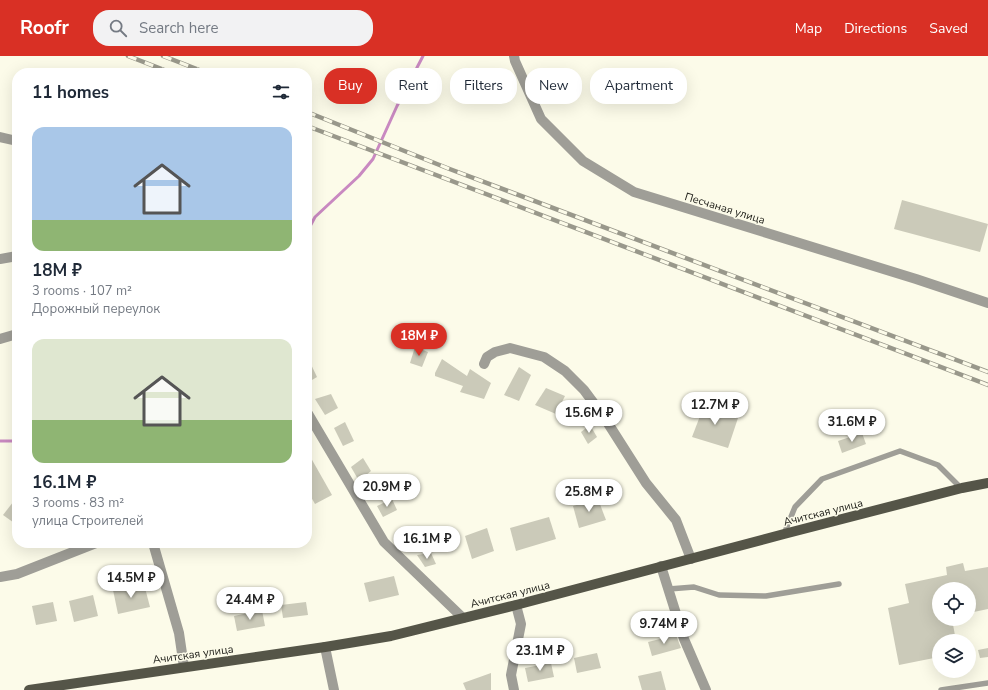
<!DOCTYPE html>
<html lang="en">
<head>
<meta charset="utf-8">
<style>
  :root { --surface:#fff; --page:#f2f2f3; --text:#1f2937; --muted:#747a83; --accent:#d93025 }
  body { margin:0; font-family:"Nunito Sans",sans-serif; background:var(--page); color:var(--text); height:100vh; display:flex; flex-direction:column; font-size:15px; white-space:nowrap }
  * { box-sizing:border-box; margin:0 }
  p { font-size:13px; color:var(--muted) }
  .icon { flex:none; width:22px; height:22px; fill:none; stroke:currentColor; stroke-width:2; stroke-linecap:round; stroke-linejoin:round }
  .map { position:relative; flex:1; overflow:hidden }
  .details { position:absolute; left:12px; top:12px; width:300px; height:480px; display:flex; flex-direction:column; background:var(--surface); border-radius:16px; box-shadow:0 4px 16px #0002 }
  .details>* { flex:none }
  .top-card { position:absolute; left:324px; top:12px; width:380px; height:36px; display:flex; gap:8px }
  .tools { position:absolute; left:932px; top:526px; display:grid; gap:8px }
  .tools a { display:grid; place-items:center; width:44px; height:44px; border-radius:50%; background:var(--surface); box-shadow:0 4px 16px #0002; font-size:20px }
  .price { position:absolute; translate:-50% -34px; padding:0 9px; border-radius:14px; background:#fff; color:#222; font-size:13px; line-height:26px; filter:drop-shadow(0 1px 2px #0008) }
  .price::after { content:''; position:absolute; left:50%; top:24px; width:12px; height:9px; margin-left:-6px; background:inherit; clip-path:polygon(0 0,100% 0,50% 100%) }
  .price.selected { background:var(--accent); color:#fff }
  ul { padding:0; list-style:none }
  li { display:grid; align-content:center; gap:8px; height:212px; padding:0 20px }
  li span { display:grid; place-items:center; height:124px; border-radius:12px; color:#555 }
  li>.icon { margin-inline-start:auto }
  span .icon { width:72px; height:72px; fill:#fffc; stroke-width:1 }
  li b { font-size:17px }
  h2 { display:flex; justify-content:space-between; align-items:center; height:48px; padding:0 20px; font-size:17px }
  .chip { padding:0 14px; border-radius:16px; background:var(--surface); box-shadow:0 4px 16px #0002; font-size:14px; line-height:36px }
  .chip.selected { background:var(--accent); color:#fff }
  header { display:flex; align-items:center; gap:24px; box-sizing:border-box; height:56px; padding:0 20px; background:var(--accent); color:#fff }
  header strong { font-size:19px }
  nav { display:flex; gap:22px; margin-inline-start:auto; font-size:14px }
  .search { width:280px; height:36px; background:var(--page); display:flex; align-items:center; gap:10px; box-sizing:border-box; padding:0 14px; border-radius:16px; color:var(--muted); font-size:15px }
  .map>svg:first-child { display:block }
</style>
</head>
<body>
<header>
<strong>Roofr</strong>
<div class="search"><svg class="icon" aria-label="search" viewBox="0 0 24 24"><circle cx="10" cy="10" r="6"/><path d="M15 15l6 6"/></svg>Search here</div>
<nav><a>Map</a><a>Directions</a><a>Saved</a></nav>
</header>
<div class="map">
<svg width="988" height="634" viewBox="0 0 988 634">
  <rect width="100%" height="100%" fill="#fcfbe9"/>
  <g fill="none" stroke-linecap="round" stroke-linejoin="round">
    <g stroke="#c989c1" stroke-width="3">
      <polyline points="307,176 315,161 359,120 373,103 397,50 423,0"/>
      <polyline points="0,385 17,385"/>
    </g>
  </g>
  <g fill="#cbcab9">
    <polygon points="902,144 988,168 980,196 894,173"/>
    <polygon points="415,291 428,296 422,311 410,307"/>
    <polygon points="307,300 317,321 307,327"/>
    <polygon points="442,303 467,320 470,313 491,327 484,343 460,336 463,330 435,320 435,317"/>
    <polygon points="519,311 531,319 519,345 504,339"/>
    <polygon points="546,332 565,340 556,358 535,349"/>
    <polygon points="331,338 338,352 325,359 315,343"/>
    <polygon points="705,347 738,362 728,392 692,381"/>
    <polygon points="345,366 354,385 343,390 334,372"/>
    <polygon points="590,369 597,381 588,388 581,376"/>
    <polygon points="862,377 866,388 842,397 838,385"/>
    <polygon points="307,395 332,439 315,448 307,434"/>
    <polygon points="363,402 371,415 359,425 351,411"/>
    <polygon points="17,441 17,469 3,459"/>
    <polygon points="392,443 397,454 383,461 377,450"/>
    <polygon points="598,443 606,464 579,472 573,450"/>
    <polygon points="549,461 556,483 516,495 510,472"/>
    <polygon points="487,472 494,495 472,503 465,480"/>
    <polygon points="431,497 436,508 425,511 417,499"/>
    <polygon points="963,507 965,515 988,511 988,553 969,557 969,533 939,533 939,563 952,563 956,585 939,585 939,601 899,609 888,552 909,547 905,528 947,519 946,511"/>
    <polygon points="394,520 399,539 369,546 364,527"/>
    <polygon points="144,528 150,551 118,558 113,534"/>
    <polygon points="93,539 98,560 74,566 69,545"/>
    <polygon points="53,546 57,565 36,569 32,550"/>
    <polygon points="306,546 308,559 283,562 281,549"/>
    <polygon points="262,554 265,570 237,575 234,560"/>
    <polygon points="676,579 681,592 652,600 648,586"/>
    <polygon points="988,592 988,601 980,602 978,594"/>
    <polygon points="597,597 601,612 577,617 574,602"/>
    <polygon points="551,607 554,621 528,626 525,612"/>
    <polygon points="661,615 666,634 642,634 638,620"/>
    <polygon points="491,617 491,634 466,634 463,627"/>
  </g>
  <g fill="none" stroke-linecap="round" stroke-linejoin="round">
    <g stroke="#9f9e97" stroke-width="5.5">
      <polyline points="784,478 795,451 822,423 900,395 938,409 961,432"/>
      <polyline points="669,533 694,531 719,539 766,540 839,528"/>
      <polyline points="941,634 988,627"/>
    </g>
    <g stroke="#9f9e97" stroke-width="10">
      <polyline points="514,0 515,5 541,63 583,105 634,136 916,223 988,247"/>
      <polyline points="0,81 17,85"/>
      <polyline points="0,203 17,200"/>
      <polyline points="0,283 17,278"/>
      <polyline points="484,308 487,301 495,296 510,292 544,301 565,315 584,334 604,361 646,427 676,464 691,503"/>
      <polyline points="307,356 384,486 463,562"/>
      <polyline points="153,487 179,577 184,611"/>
      <polyline points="661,510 684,583 706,634"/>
      <polyline points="0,521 17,518 96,487"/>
      <polyline points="325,591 334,634"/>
      <polyline points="514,634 511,619 521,568 516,549"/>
    </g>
    <polyline stroke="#555548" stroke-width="10" points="29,634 325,591 391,580 516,549 784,478 962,432 988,427"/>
    <defs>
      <g id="rail">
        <polyline points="128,0 172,17"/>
        <polyline points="163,0 207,17"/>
        <polyline points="307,56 447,112 988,316"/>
        <polyline points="307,70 988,329"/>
      </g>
    </defs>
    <use href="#rail" stroke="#99988b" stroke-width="4.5"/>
    <use href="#rail" stroke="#fcfbe9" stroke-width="3" stroke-dasharray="9" stroke-linecap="butt"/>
  </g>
  <g text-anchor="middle" stroke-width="3" stroke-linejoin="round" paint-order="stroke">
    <g font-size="11" fill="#21211b" stroke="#fcfbe9">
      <text transform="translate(725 152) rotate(17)" y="4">Песчаная улица</text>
      <text transform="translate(823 456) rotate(-14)" y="4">Ачитская улица</text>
      <text transform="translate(510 538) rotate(-14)" y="4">Ачитская улица</text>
      <text transform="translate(193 598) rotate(-8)" y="4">Ачитская улица</text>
    </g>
  </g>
</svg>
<div class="tools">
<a><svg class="icon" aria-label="locate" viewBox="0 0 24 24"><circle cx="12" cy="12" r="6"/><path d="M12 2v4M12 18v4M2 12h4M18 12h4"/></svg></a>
<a><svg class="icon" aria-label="layers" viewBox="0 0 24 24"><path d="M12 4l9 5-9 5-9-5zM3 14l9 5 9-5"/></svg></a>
</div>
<b class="price selected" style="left:419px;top:301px">18M ₽</b>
<b class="price" style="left:715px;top:370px">12.7M ₽</b>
<b class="price" style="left:589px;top:378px">15.6M ₽</b>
<b class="price" style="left:852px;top:387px">31.6M ₽</b>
<b class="price" style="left:387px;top:452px">20.9M ₽</b>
<b class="price" style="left:589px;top:457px">25.8M ₽</b>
<b class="price" style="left:427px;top:504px">16.1M ₽</b>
<b class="price" style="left:131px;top:543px">14.5M ₽</b>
<b class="price" style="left:250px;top:565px">24.4M ₽</b>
<b class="price" style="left:664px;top:589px">9.74M ₽</b>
<b class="price" style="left:540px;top:616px">23.1M ₽</b>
<div class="top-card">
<a class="chip selected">Buy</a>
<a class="chip">Rent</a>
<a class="chip">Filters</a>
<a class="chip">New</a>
<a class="chip">Apartment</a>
</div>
<section class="details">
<h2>11 homes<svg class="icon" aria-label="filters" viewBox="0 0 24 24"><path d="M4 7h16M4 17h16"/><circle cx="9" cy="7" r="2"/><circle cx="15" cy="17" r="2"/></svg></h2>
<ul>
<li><span style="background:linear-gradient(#a9c7e8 75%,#8fb573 0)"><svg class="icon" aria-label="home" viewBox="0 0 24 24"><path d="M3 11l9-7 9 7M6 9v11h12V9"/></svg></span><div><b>18M ₽</b><p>3 rooms · 107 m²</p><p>Дорожный переулок</p></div></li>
<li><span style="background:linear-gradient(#dfe7d0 65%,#8fb573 0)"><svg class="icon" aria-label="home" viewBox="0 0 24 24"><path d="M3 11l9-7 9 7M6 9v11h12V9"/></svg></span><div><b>16.1M ₽</b><p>3 rooms · 83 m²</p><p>улица Строителей</p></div></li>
</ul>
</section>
</div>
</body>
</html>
